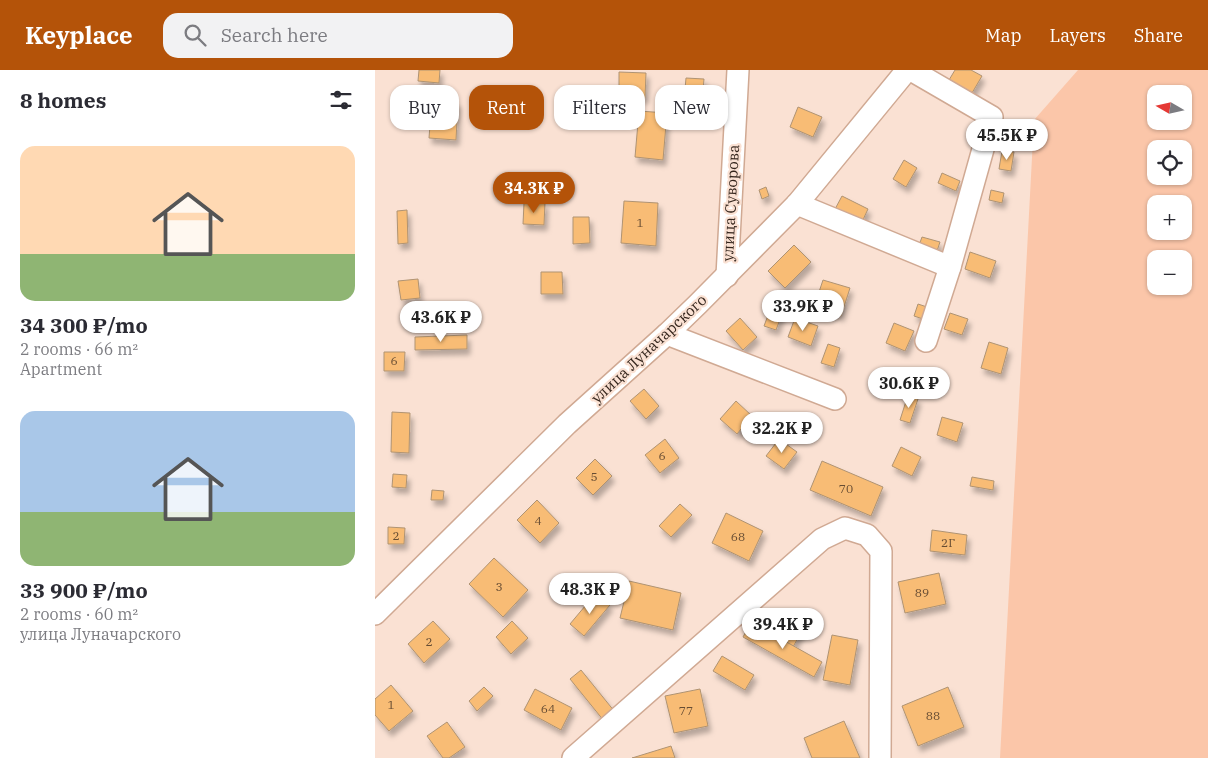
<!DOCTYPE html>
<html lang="en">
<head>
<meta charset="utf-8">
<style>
  :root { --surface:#fff; --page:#f2f2f3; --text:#2b2b33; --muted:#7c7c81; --accent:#b45309 }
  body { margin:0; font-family:"IBM Plex Serif",serif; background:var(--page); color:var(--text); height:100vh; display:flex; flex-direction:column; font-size:19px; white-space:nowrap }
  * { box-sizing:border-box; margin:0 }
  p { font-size:16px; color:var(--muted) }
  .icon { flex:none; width:28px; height:28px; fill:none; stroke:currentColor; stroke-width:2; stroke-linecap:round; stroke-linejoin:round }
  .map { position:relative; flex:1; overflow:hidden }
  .details { display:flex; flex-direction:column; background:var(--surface); width:375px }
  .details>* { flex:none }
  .top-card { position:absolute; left:15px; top:15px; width:475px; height:45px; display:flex; gap:10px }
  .needle { width:32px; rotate:279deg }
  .fabs { position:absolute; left:772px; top:15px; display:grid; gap:10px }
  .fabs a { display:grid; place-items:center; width:45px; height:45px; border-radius:10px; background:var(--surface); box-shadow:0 1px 4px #0004; font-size:25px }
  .price { position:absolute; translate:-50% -42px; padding:0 11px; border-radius:18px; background:#fff; color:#222; font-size:16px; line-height:32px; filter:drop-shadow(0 1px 2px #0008) }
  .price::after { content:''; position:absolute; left:50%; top:30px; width:15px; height:11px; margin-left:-8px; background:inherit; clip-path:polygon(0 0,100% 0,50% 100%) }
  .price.on { background:var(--accent); color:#fff }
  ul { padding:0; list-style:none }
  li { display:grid; align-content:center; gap:10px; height:265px; padding:0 20px }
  li span { display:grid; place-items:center; height:155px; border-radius:15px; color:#555 }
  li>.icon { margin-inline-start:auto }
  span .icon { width:90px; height:90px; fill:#fffc; stroke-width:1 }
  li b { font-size:21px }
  h2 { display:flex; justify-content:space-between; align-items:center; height:60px; padding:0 20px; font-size:21px }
  .pill { padding:0 18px; border-radius:15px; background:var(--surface); box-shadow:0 1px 4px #0004; font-size:18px; line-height:45px }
  .pill.on { background:var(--accent); color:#fff }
  header { display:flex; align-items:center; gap:30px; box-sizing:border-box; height:70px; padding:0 25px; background:var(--accent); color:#fff }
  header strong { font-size:24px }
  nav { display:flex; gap:28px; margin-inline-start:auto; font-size:18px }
  .search { width:350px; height:45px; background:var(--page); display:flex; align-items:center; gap:12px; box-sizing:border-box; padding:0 18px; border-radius:15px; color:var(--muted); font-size:19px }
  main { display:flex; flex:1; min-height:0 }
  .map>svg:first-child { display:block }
</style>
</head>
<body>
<header>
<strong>Keyplace</strong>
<div class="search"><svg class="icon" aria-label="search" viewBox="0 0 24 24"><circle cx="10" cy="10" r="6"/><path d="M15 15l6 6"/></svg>Search here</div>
<nav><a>Map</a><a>Layers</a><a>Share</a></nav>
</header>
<main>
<section class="details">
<h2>8 homes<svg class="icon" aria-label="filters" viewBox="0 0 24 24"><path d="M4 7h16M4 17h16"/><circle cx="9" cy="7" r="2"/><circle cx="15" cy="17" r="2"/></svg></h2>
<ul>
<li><span style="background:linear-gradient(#ffd9b3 70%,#8fb573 0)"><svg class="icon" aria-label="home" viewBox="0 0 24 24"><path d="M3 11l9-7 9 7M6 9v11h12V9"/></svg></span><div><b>34 300 ₽/mo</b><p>2 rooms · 66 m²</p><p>Apartment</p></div></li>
<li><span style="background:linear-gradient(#a9c7e8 65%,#8fb573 0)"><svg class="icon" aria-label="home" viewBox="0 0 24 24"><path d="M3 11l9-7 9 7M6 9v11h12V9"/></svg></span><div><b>33 900 ₽/mo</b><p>2 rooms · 60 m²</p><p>улица Луначарского</p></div></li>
</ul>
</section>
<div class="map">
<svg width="833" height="688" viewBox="0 0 833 688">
  <defs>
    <filter id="shadow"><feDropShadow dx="3" dy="5.5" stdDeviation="2.5" flood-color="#0004"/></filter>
  </defs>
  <rect width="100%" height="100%" fill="#fae1d3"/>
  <path fill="#fbc6a9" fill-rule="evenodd" d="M703,0H833V688H625L659,50ZM781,24H809V51H781ZM781,79H809V106H781ZM781,134H809V161H781ZM781,189H809V216H781Z"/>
  <g fill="#f8bc74" stroke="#af9373" filter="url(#shadow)">
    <polygon points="44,0 65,0 64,13 43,11"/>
    <polygon points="580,0 596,0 607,6 597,23 574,10"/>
    <polygon points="244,2 271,3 270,28 244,27"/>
    <polygon points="311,8 329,9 328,20 310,19"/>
    <polygon points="57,30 83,32 81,70 54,68"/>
    <polygon points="423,37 447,47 438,67 415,57"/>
    <polygon points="264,41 292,43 288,90 260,87"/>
    <polygon points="627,81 639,82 636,101 624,99"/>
    <polygon points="529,90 542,98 531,117 518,109"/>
    <polygon points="567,103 585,111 581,121 563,113"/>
    <polygon points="391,117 394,126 387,129 384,120"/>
    <polygon points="616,120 629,123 627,133 614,130"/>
    <polygon points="467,126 493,139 486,154 459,141"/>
    <polygon points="249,131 283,133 281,176 246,173"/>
    <polygon points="149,133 170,133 169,155 148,154"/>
    <polygon points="32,140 33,173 23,174 22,141"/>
    <polygon points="198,147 214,147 215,173 198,174"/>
    <polygon points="547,167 565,172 561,184 543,178"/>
    <polygon points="419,175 436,192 410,218 393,201"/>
    <polygon points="595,182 621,191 615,208 590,199"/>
    <polygon points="166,202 187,202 188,224 166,224"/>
    <polygon points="43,209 45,228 26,230 23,211"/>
    <polygon points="448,210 475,218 466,246 439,237"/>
    <polygon points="398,232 410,236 401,260 389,256"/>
    <polygon points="543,234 552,237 548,249 539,246"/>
    <polygon points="575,243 593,249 587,265 569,259"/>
    <polygon points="365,248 382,267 368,280 351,261"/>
    <polygon points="420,248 443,256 436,276 413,267"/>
    <polygon points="519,253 539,261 530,281 511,273"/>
    <polygon points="92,265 92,279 40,280 40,267"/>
    <polygon points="614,272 633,278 626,304 606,298"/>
    <polygon points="453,274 465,278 459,297 446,293"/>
    <polygon points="9,282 30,282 29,301 9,301"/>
    <polygon points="269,319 284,336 271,349 255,331"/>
    <polygon points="533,325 543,329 535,353 525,350"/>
    <polygon points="361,331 377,346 362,364 345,349"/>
    <polygon points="17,342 35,343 34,383 16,382"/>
    <polygon points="567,347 588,353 582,372 562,365"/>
    <polygon points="290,369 304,388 285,403 270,385"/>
    <polygon points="404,369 422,382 409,399 391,386"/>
    <polygon points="526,377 546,387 537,406 517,396"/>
    <polygon points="220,389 237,406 218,425 201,408"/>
    <polygon points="447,391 508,417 496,446 435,420"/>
    <polygon points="18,404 32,405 31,418 17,417"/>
    <polygon points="597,407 619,411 618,420 595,416"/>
    <polygon points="57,420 69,421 68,430 56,430"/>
    <polygon points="162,430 184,453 165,473 142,450"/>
    <polygon points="305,434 317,445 296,467 284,456"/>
    <polygon points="351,443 388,461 374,491 337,473"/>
    <polygon points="13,457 30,458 29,474 13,474"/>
    <polygon points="557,460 592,465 590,485 555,481"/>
    <polygon points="119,488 153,520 128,547 94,514"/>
    <polygon points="564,503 571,534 530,543 523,512"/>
    <polygon points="254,511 306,523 298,560 245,548"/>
    <polygon points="221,523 235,535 209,566 195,554"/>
    <polygon points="402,544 428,559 418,577 392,563"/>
    <polygon points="58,551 75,569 49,593 33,574"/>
    <polygon points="137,551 153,568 136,584 121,567"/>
    <polygon points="376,552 447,592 439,607 368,567"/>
    <polygon points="457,565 483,570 475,615 448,610"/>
    <polygon points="347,586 379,605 370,620 338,601"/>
    <polygon points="206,600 240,642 229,651 195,609"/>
    <polygon points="16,615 38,641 14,661 0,645 0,629"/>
    <polygon points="109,617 118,626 102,641 94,631"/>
    <polygon points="573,617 589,657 543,676 527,636"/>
    <polygon points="160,619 197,638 186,660 149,640"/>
    <polygon points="325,619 333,656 299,663 290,626"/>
    <polygon points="469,651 485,688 437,688 429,668"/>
    <polygon points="72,652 90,677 74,688 68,688 52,666"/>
    <polygon points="296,676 300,688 257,688"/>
  </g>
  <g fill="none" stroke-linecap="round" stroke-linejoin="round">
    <defs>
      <g id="minor">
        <polyline points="536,0 617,47 575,197 551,271"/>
        <polyline points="422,134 575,197"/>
        <polyline points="352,206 363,0"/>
        <polyline points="292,264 460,329"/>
        <polyline points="0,544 192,354 292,264 323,234 422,134 532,0"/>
        <polyline points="198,688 447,469 470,458 492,465 506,481 505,688"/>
      </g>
    </defs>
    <use href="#minor" stroke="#d0a993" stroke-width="24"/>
    <use href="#minor" stroke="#fff" stroke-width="21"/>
  </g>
  <g text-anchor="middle" stroke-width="4.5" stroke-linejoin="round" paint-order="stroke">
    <g font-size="12" fill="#664c33">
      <text x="265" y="157">1</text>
      <text x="19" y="295">6</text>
      <text x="287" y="390">6</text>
      <text x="219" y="411">5</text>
      <text x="471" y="423">70</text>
      <text x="163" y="455">4</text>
      <text x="21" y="470">2</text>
      <text x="363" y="471">68</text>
      <text x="573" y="477">2Г</text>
      <text x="124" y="521">3</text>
      <text x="547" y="527">89</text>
      <text x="54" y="576">2</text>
      <text x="16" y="639">1</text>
      <text x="173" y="643">64</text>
      <text x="311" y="645">77</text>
      <text x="558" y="650">88</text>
    </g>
    <g font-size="15" fill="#35261d" stroke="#fae1d3">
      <text transform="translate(356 133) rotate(-87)" y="5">улица Суворова</text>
      <text transform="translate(274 279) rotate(-43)" y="5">улица Луначарского</text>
    </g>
  </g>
</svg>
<div class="fabs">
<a><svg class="needle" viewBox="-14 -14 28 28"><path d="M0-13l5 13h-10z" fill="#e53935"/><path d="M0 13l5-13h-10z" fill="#7c7c81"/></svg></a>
<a><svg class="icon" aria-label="locate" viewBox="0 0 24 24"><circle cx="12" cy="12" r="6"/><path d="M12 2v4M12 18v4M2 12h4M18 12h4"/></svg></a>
<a>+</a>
<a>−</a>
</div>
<b class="price" style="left:632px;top:91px">45.5K ₽</b>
<b class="price on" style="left:159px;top:144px">34.3K ₽</b>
<b class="price" style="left:428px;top:262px">33.9K ₽</b>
<b class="price" style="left:66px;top:273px">43.6K ₽</b>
<b class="price" style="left:534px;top:339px">30.6K ₽</b>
<b class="price" style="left:407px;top:384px">32.2K ₽</b>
<b class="price" style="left:215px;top:545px">48.3K ₽</b>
<b class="price" style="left:408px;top:580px">39.4K ₽</b>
<div class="top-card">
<a class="pill">Buy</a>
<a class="pill on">Rent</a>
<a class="pill">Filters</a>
<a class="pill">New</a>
</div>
</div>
</main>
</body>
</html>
